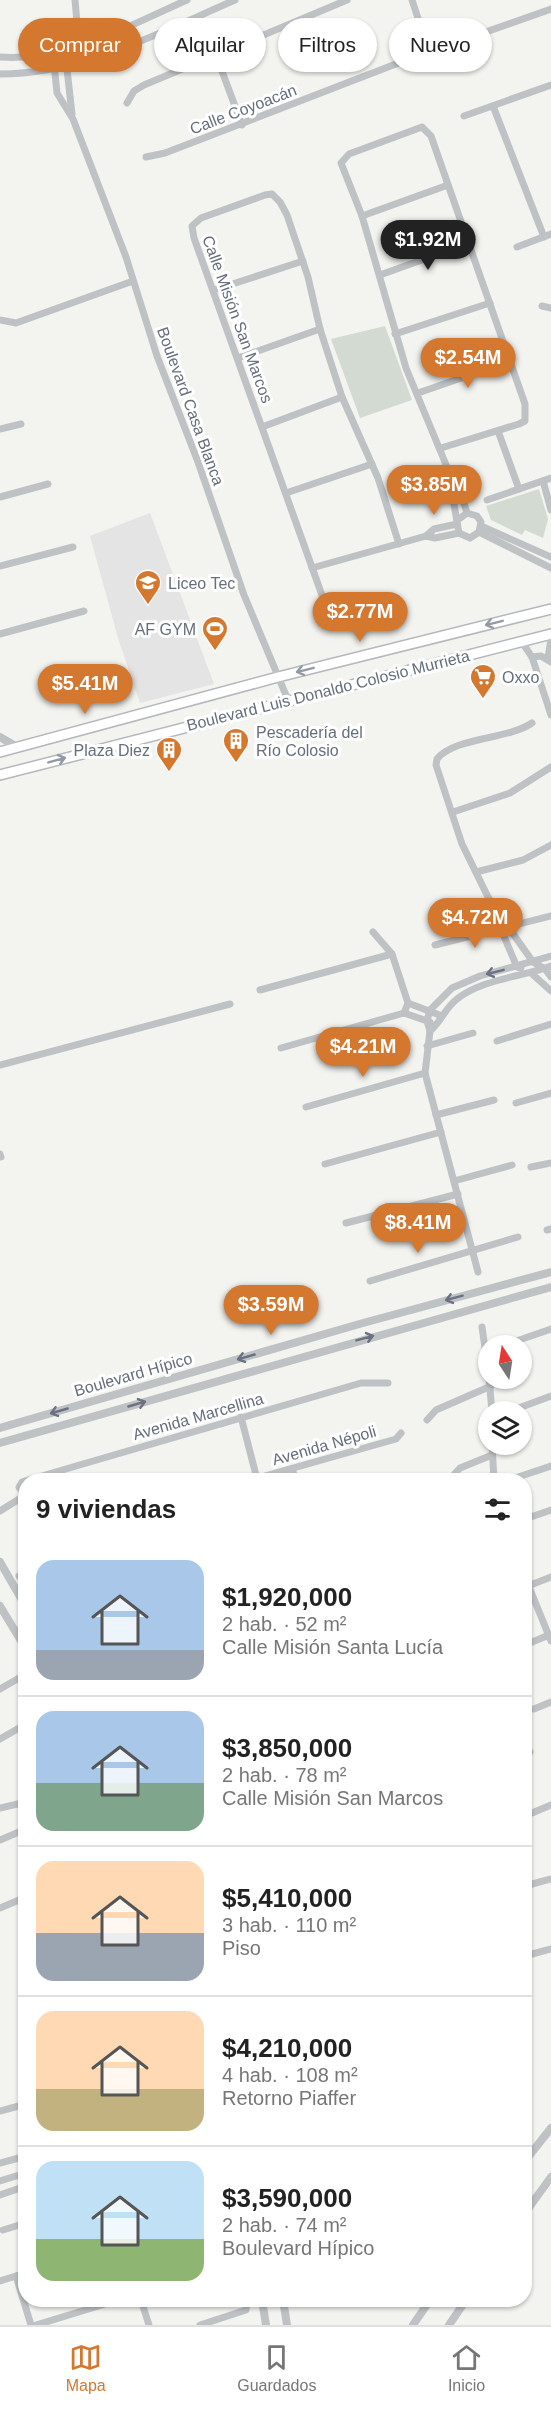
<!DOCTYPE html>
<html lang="es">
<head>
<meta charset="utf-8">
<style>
  :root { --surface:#fff; --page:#f2f2f2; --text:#222; --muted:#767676; --line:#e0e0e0; --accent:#d47830 }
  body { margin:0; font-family:Arial,sans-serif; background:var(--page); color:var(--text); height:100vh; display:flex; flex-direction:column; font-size:22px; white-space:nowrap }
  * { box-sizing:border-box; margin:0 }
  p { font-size:20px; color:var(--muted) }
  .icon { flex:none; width:33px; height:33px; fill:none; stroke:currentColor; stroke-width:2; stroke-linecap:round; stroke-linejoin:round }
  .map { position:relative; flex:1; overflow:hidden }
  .details { position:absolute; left:18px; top:1473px; width:514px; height:834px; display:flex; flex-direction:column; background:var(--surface); border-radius:24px; box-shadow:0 2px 4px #0004 }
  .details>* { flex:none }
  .hud { position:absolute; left:18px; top:18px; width:516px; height:54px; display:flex; gap:12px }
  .needle { width:39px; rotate:348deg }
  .tools { position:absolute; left:478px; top:1335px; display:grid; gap:12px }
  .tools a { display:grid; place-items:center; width:54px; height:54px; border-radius:50%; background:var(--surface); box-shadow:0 2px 4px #0004; font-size:30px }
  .price { position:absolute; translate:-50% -51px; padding:0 14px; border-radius:21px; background:var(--accent); color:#fff; font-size:20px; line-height:39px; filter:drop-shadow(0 2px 3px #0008) }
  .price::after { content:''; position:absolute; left:50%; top:36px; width:18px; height:14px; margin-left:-9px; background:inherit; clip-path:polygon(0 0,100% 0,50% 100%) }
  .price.current { background:#222; color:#fff }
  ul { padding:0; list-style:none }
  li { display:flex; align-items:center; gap:18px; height:150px; padding:0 18px }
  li+li { border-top:2px solid var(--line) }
  li span { display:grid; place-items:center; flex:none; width:168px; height:120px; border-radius:18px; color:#555 }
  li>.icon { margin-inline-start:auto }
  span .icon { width:72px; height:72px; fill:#fffc; stroke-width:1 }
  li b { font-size:26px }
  h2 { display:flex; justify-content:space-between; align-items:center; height:72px; padding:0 18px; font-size:26px }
  .pill { padding:0 21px; border-radius:27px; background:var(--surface); box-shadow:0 2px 4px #0004; font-size:21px; line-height:54px }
  .pill.current { background:var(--accent); color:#fff }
  .tab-bar { display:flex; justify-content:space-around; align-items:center; height:84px; border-top:2px solid var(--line); background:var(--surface); font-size:16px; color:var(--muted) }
  .tab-bar a { display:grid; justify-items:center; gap:3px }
  .tab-bar .current { color:var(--accent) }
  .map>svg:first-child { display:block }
</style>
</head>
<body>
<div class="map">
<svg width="551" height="2325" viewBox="0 0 551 2325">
  <rect width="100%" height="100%" fill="#f3f4f0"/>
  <polygon fill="#e3e4e3" points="150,513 214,684 140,703 118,638 90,536"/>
  <g fill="#d3dad1">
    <polygon points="385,326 412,400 360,418 331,339"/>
    <polygon points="539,489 548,519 543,538 525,530 522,535 491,520 486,506"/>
  </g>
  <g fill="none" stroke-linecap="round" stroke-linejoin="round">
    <defs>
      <g id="secondary">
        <polyline points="0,752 278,677 551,609"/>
        <polyline points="0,775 551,634"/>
      </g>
    </defs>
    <use href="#secondary" stroke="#b4b7bc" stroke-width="12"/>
    <g stroke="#bfc2c5" stroke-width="7">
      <polyline points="75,0 79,46"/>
      <polyline points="412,0 429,52"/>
      <polyline points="65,51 72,114"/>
      <polyline points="53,54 57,93 73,119 126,257 157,356 198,462 244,595 288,700"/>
      <polyline points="216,55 242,125"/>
      <path d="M0,57C66,62 128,26 187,0"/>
      <path d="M0,74C82,74 161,32 235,0"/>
      <polyline points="127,103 134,91 144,85 347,0"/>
      <polyline points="493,106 544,237"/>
      <polyline points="464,116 551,85"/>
      <polyline points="146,157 165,153 401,62 551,9"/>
      <polyline points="362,216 448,185"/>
      <polyline points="517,247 551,234"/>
      <polyline points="380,275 469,243"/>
      <polyline points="214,290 303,261"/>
      <polyline points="542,306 551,308"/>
      <polyline points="0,320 16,323 133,281"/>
      <polyline points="395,334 490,303"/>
      <polyline points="238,358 320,329"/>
      <polyline points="418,393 510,361"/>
      <polyline points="262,427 342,397"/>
      <polyline points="0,429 21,424"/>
      <polyline points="498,431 519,489"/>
      <polyline points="441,448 519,424 525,421 525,404 431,136 422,127 349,154 341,163 362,216 406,368 454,484 460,490 467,513"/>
      <polyline points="543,481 551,510"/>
      <polyline points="454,484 452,493 459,533 470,538 479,532 481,522 477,516 467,513 459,519"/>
      <polyline points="286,493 372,464"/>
      <polyline points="0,497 48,484"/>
      <polyline points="487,500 551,478"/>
      <polyline points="481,526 551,557"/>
      <polyline points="479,532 551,568"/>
      <polyline points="426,536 434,529 457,524"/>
      <polyline points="0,566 73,547"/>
      <polyline points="312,568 426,536 435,538 459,533"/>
      <polyline points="323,598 194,238 192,226 201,218 265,195 272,194 280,202 287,215 308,277 320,329 342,397 378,478 399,544"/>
      <polyline points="0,634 84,611"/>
      <polyline points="521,641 532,657 551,715"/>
      <polyline points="532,657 541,656 551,662"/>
      <polyline points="548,658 551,639"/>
      <path d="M532,723C507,740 454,737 437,759L436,765L462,844L487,895L501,920L509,928L533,962L545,969L551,977"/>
      <polyline points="453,812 510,793 551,767"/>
      <polyline points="476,872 523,860 551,845"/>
      <polyline points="500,927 517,967 521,968"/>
      <polyline points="373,932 392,954 408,1003 404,1013"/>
      <polyline points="435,945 551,916"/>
      <polyline points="531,973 551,991"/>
      <polyline points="260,990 392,954"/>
      <polyline points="408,1003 442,1016"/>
      <polyline points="404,1013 430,1022"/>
      <path d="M430,1031C441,1022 445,1008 457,999C482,979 522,977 551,966"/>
      <polyline points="497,1041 551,1024"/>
      <polyline points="427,1046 473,1033"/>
      <polyline points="281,1048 404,1013"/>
      <polyline points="0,1065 230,1004"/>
      <polyline points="516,1103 551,1093"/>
      <polyline points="306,1107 425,1073"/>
      <polyline points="436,1115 494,1100"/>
      <polyline points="0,1154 1,1157"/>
      <polyline points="325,1164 441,1132"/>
      <polyline points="531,1167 551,1163"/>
      <polyline points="454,1181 512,1165"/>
      <polyline points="346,1223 458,1194"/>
      <polyline points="547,1230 551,1229"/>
      <polyline points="478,1272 425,1073 430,1031 427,1021 430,1010 452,988 480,976 551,956"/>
      <polyline points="370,1281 518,1237"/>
      <polyline points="482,1327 489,1376"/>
      <polyline points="502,1346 551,1329"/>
      <polyline points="489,1378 492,1412"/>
      <polyline points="508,1412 551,1396"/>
      <polyline points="241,1417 257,1479"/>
      <polyline points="427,1420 436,1410 491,1386"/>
      <polyline points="492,1444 494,1480"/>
      <polyline points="292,1469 296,1480"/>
      <polyline points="450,1479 460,1468 492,1455"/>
      <polyline points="251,1480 396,1439 401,1433"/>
      <polyline points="509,1480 551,1466"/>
      <polyline points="26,1498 19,1487 22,1482 28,1480 361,1383 388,1383"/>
      <polyline points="0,1511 24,1496"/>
      <polyline points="525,1519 551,1510"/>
      <polyline points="19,1576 26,1573"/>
      <polyline points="525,1577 551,1641"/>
      <polyline points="528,1586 551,1577"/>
      <polyline points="525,1645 549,1635"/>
      <polyline points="0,1689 26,1674"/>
      <polyline points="534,1709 551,1702"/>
      <polyline points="0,1739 26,1724"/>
      <polyline points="525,1751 530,1752"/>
      <polyline points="0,1808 26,1802"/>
      <polyline points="525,1816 551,1805"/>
      <polyline points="0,1840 26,1829"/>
      <polyline points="525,1886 551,1879"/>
      <polyline points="0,1908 26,1897"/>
      <polyline points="525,1956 551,1949"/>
      <polyline points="0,2111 26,2104"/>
      <polyline points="0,2163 26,2156"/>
      <polyline points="0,2181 26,2173"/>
      <polyline points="0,2195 26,2186"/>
      <polyline points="3,2230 26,2223"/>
      <polyline points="16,2276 31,2325"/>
      <polyline points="0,2281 26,2273"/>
      <polyline points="141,2300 149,2325"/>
      <polyline points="36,2325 118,2300"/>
      <polyline points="200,2325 246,2310 247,2300"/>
    </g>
    <g stroke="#bfc2c5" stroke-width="8">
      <polyline points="0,737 17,747"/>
      <polyline points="0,1428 363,1323 551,1272"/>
      <polyline points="0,1443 551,1287"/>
      <polyline points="0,1562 26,1607"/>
      <polyline points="0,1606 26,1649"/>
      <polyline points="525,2161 551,2128"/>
      <polyline points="525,2213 551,2177"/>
      <polyline points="262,2300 266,2325"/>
      <polyline points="283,2300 287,2325"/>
      <polyline points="413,2325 430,2300"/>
      <polyline points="449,2325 466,2300"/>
    </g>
    <use href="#secondary" stroke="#fff" stroke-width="9"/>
  </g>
  <defs><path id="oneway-shaft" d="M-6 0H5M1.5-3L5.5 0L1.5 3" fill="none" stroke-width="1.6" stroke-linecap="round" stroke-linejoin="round" transform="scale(1.5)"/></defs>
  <g stroke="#939aa5">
    <use href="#oneway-shaft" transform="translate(494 623) rotate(166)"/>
    <use href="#oneway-shaft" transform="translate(305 670) rotate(166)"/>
    <use href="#oneway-shaft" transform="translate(57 760) rotate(-15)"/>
  </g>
  <g stroke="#6a7282">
    <use href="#oneway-shaft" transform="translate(495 972) rotate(166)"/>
    <use href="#oneway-shaft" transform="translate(454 1298) rotate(165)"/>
    <use href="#oneway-shaft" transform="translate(365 1338) rotate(-15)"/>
    <use href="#oneway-shaft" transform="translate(246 1357) rotate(164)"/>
    <use href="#oneway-shaft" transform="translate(137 1404) rotate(-16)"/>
    <use href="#oneway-shaft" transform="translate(59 1411) rotate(164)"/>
  </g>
  <defs>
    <symbol id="school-pin" viewBox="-11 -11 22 30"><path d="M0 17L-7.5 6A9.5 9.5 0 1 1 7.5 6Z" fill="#d47830" stroke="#fff"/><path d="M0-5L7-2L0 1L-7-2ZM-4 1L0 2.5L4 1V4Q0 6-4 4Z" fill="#fff"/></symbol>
    <symbol id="stadium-pin" viewBox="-11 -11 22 30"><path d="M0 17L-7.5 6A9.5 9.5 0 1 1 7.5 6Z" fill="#d47830" stroke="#fff"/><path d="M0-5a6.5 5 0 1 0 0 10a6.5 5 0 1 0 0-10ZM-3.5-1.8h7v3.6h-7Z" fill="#fff"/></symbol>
    <symbol id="supermarket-pin" viewBox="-11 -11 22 30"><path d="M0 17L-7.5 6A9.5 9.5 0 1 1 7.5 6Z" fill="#d47830" stroke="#fff"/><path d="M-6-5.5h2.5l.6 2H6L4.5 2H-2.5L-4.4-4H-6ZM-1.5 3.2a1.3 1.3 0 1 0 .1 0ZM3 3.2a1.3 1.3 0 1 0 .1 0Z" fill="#fff"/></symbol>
    <symbol id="building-pin" viewBox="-11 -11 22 30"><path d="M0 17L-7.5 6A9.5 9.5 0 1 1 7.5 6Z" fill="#d47830" stroke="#fff"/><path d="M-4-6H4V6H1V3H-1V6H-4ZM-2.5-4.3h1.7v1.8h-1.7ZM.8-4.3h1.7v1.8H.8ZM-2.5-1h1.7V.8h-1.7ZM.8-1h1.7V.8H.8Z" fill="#fff"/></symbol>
  </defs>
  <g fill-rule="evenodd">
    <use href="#school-pin" x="133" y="568" width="30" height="40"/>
    <use href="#stadium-pin" x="200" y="614" width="30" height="40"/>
    <use href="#supermarket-pin" x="468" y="662" width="30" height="40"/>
    <use href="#building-pin" x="221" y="726" width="30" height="40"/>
    <use href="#building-pin" x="154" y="735" width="30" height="40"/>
  </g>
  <g text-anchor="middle" stroke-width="6" stroke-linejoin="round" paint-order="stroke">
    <g font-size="16" fill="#656e7e" stroke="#fff">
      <text transform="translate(243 109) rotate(-21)" y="6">Calle Coyoacán</text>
      <text transform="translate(238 319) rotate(70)" y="6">Calle Misión San Marcos</text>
      <text transform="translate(191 406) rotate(70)" y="6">Boulevard Casa Blanca</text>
      <text transform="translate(328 690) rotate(-14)" y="6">Boulevard Luis Donaldo Colosio Murrieta</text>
      <text transform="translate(133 1374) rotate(-16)" y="6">Boulevard Hípico</text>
      <text transform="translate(198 1416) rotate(-16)" y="6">Avenida Marcellina</text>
      <text transform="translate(324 1445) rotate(-16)" y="6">Avenida Népoli</text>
    </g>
    <g font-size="16" fill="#656e7e" stroke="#fff" text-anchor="start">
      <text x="168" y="589">Liceo Tec</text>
      <text x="196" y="635" text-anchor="end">AF GYM</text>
      <text x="502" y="683">Oxxo</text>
      <text x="256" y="738">Pescadería del<tspan x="256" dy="18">Río Colosio</tspan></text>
      <text x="150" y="756" text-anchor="end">Plaza Diez</text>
    </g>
  </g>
</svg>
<div class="tools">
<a><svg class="needle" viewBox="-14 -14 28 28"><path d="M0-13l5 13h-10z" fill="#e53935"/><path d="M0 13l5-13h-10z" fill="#767676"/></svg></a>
<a><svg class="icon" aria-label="layers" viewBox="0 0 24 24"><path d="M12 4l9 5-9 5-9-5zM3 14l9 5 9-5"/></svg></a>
</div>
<b class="price current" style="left:428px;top:271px">$1.92M</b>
<b class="price" style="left:468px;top:389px">$2.54M</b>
<b class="price" style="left:434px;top:516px">$3.85M</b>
<b class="price" style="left:360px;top:643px">$2.77M</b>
<b class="price" style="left:85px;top:715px">$5.41M</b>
<b class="price" style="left:475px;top:949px">$4.72M</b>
<b class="price" style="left:363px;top:1078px">$4.21M</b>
<b class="price" style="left:418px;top:1254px">$8.41M</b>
<b class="price" style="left:271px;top:1336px">$3.59M</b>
<div class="hud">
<a class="pill current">Comprar</a>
<a class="pill">Alquilar</a>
<a class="pill">Filtros</a>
<a class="pill">Nuevo</a>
</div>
<section class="details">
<h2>9 viviendas<svg class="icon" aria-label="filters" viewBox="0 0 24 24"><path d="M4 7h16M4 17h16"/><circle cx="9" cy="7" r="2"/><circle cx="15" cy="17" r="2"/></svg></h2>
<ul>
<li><span style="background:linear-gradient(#a9c7e8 75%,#9aa5b1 0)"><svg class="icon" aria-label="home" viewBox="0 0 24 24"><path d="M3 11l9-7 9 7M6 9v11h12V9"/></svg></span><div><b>$1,920,000</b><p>2 hab. · 52 m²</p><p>Calle Misión Santa Lucía</p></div></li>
<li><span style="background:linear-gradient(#a9c7e8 60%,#7fa58c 0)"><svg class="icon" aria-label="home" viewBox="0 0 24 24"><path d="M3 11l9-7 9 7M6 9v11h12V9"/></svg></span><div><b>$3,850,000</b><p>2 hab. · 78 m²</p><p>Calle Misión San Marcos</p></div></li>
<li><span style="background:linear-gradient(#ffd9b3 60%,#9aa5b1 0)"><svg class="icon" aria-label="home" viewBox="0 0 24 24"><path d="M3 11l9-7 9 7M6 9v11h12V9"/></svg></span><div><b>$5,410,000</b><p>3 hab. · 110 m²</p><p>Piso</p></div></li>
<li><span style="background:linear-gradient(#ffd9b3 65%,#c2b280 0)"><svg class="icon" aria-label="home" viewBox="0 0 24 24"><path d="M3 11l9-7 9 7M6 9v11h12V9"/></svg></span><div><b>$4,210,000</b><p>4 hab. · 108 m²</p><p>Retorno Piaffer</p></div></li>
<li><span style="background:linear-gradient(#bfe0f5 65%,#8fb573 0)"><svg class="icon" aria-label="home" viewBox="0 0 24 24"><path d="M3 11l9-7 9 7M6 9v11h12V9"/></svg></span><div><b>$3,590,000</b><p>2 hab. · 74 m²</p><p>Boulevard Hípico</p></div></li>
</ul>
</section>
</div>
<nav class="tab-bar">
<a class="current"><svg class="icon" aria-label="map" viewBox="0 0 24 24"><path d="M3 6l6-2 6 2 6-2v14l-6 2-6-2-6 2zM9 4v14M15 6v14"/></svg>Mapa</a>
<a><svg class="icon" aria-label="saved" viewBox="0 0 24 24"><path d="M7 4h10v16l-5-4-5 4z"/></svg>Guardados</a>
<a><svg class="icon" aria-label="home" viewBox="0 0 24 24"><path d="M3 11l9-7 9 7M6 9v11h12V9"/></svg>Inicio</a>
</nav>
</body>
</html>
